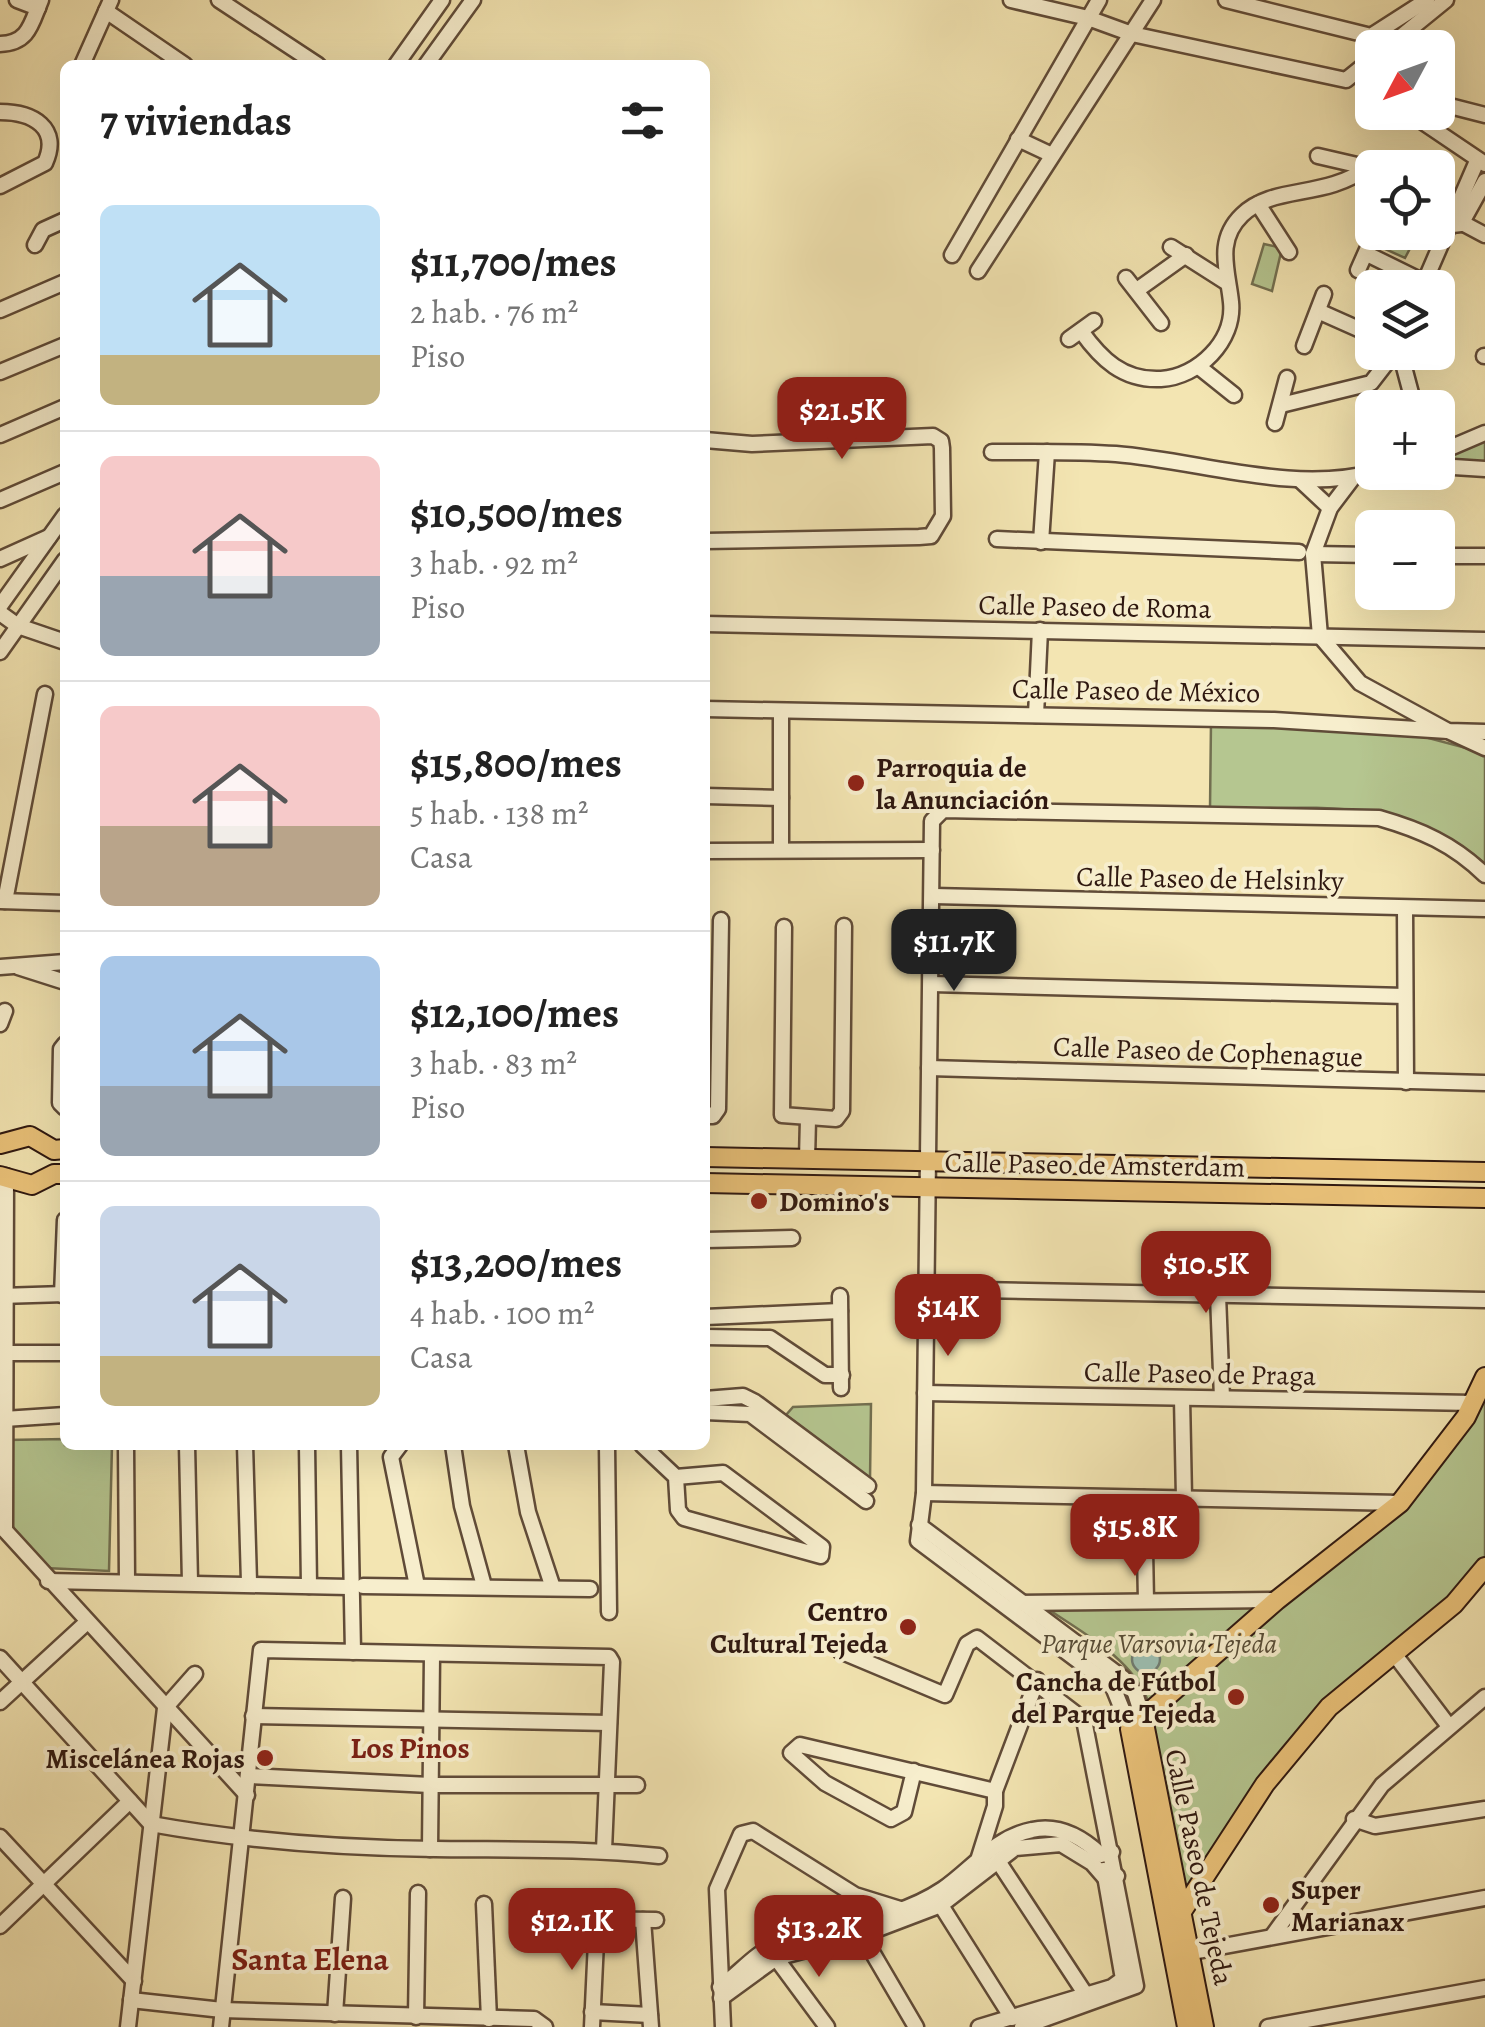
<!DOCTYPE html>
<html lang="es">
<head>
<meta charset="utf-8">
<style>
  :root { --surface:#fff; --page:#f6f6f6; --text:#222; --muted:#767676; --line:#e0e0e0; --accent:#8f2418 }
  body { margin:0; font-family:Alegreya,serif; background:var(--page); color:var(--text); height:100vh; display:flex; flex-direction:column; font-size:38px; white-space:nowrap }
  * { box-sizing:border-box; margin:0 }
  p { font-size:32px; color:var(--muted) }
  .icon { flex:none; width:55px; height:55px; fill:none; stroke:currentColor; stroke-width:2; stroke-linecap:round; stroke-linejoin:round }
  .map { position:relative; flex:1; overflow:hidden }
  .drawer { position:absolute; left:60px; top:60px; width:650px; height:1390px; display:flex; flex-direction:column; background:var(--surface); border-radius:15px; box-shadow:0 10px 40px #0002 }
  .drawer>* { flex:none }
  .needle { width:65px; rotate:229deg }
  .fabs { position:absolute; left:1355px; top:30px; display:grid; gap:20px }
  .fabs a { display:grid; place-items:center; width:100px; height:100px; border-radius:15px; background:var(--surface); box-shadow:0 10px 40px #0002; font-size:50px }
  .price { position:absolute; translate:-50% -85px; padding:0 22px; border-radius:20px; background:var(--accent); color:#fff; font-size:32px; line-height:65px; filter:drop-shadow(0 2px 5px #0008) }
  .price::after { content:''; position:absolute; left:50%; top:60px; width:30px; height:22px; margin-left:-15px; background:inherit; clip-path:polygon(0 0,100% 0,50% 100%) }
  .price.on { background:#222; color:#fff }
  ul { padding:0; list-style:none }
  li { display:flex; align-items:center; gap:30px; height:250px; padding:0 40px }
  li+li { border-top:2px solid var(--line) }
  li span { display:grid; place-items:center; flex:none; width:280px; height:200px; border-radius:15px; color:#555 }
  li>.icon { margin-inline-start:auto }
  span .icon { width:120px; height:120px; fill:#fffc; stroke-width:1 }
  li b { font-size:42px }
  h2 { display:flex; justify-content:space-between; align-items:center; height:120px; padding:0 40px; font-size:42px }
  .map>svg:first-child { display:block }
</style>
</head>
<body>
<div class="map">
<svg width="1485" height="2027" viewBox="0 0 1485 2027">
  <rect width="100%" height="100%" fill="#f3e5b2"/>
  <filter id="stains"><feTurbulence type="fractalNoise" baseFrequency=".002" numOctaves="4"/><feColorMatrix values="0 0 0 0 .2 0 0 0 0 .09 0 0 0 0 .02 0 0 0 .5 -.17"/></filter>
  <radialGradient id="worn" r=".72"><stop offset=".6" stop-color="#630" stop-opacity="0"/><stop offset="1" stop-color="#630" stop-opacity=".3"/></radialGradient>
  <g fill="#b5c690" stroke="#726f50" stroke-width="2.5">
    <polygon points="1393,233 1418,233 1405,258 1385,249"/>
    <polygon points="1264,244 1282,248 1272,291 1252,284"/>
    <polygon points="1485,440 1485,462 1441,458"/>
    <path d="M1211,722L1406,732L1485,753V864C1404,794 1310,809 1210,809Z"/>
    <polygon points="1485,1391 1485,1562 1451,1600 1341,1694 1184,1896 1149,1717 1396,1514"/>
    <polygon points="871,1404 870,1480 786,1415 793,1407"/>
    <polygon points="65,1439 65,1445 112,1445 109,1571 45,1568 8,1528 6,1440"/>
    <path d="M1039,1603L1268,1606L1148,1701C1131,1656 1077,1630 1039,1603Z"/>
  </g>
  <circle fill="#9cbeb1" stroke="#707c71" stroke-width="2.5" cx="1146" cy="1659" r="14"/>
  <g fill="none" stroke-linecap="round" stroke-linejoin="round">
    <defs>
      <g id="minor">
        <polyline points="17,0 38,8"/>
        <polyline points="219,0 318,65"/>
        <polyline points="1011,0 1088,18 1132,34 1346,80 1372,59"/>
        <polyline points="1226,0 1371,36 1427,0"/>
        <polyline points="106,11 185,65"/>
        <path d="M0,44C29,43 31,24 41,0"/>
        <polyline points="1387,48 1446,0"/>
        <polyline points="82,65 111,0"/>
        <polyline points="396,65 442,0"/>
        <polyline points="426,65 473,0"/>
        <polyline points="1372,87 1367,95 1372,101"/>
        <polyline points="1438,103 1485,115"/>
        <path d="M0,112C33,112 61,128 45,163L0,186"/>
        <polyline points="1408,112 1485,164"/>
        <polyline points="1018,139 1052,155"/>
        <polyline points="1318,156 1370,168"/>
        <polyline points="1258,204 1289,252"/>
        <polyline points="1438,210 1485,235"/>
        <polyline points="1452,225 1461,224 1485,181"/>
        <polyline points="35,245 43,230 65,220"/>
        <polyline points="1171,247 1226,282"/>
        <polyline points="1367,254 1424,282"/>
        <polyline points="952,255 1099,0"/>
        <polyline points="1358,270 1374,234"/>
        <polyline points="978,271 1153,0"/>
        <polyline points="1126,278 1161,323"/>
        <polyline points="1422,288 1477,161"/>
        <polyline points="1137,290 1186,255"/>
        <polyline points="0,310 65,282"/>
        <polyline points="1318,311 1372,335"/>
        <path d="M1081,331C1101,359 1123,381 1161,379C1198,377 1235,341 1231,302C1228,271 1215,241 1242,215C1274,184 1324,200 1368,167"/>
        <polyline points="1069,339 1094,321"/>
        <polyline points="1304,346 1324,294"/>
        <polyline points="1400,352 1412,397"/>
        <polyline points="1484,356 1485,356"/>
        <polyline points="1199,367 1234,395"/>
        <polyline points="0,372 65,345"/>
        <polyline points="1281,405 1371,383 1395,352"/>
        <polyline points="1275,423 1287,378"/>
        <polyline points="0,435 65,407"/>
        <polyline points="705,440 752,444 933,436 941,441 942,448 943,516 931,536 919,537 705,541"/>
        <path d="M992,452C1033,452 1075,451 1116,454C1201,461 1291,494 1376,472"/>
        <polyline points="1438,453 1485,433"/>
        <polyline points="1438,466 1485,469"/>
        <polyline points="1352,479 1330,508 1313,554 1320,636 1360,683 1448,731 1485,732"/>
        <polyline points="1300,480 1330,508"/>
        <polyline points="0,500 65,472"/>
        <polyline points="997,539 1299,552"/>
        <polyline points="1041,542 1047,452"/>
        <polyline points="1313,554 1372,555"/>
        <polyline points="1438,556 1485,556"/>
        <polyline points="0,559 49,537"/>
        <polyline points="0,606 65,515"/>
        <polyline points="0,613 18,626 65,642"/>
        <polyline points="705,624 1485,640"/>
        <polyline points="0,652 65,560"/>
        <polyline points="705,709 1274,720 1448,731 1485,748"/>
        <polyline points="781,712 781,849"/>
        <polyline points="1036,715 1040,630"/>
        <polyline points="705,796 781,798"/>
        <polyline points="705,851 932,850"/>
        <polyline points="934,896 1485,909"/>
        <polyline points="0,901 65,903"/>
        <polyline points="5,901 45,694"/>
        <polyline points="1405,908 1406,1082"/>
        <polyline points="784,927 782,1115 836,1119 842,1111 844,926"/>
        <polyline points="0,967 65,962"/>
        <polyline points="18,967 65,982"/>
        <polyline points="932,984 1405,996"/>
        <polyline points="0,1024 5,1011"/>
        <polyline points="65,1044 61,1049 60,1103 65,1108"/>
        <polyline points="929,1068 1485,1083"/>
        <polyline points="705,1116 713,1116 718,1109 721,920"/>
        <polyline points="807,1159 808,1119"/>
        <polyline points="705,1240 792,1238"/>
        <polyline points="927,1289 1485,1300"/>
        <polyline points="62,1295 65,1220"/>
        <polyline points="1218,1295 1222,1398"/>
        <polyline points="0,1296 65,1294"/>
        <polyline points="840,1296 841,1388"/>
        <polyline points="705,1317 840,1311"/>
        <polyline points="705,1337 770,1338 825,1375 842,1375"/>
        <polyline points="0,1353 65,1353"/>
        <polyline points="925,1393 1473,1403"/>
        <polyline points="1182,1398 1184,1498"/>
        <polyline points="705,1399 743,1396 755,1402 868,1486"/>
        <polyline points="705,1412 750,1414 866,1501"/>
        <polyline points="4,1419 65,1415"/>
        <polyline points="126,1445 127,1580"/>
        <polyline points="187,1445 190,1582"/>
        <polyline points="245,1445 249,1582"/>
        <polyline points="307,1445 309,1586"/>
        <polyline points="349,1445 353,1652"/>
        <polyline points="400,1445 391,1457 417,1586"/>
        <polyline points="453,1445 462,1506 484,1586"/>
        <polyline points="516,1445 528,1512 553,1588"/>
        <polyline points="607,1445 609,1612"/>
        <polyline points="642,1445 676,1477 678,1510 684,1518 821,1556 822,1547 723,1473 676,1477"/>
        <polyline points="924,1493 1400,1503"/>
        <polyline points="1144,1498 1146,1601"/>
        <polyline points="0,1525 247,1795"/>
        <polyline points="919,1525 1123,1678 1135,1693 1143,1718"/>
        <polyline points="5,1530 6,1176"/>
        <polyline points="48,1581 349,1587"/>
        <polyline points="363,1586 590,1589"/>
        <polyline points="1018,1603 1277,1600"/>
        <polyline points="840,1651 945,1695 967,1644 977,1638 1084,1720 1136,1986 1022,2027"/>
        <polyline points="1395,1655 1448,1725"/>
        <polyline points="0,1658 151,1824"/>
        <polyline points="0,1702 86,1623"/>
        <polyline points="253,1716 609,1723"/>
        <path d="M1130,1729L1113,1687L918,1541L924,1493L932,821L943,810L1379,818C1421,830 1453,844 1485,875"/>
        <polyline points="914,1771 904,1812 891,1819 825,1783 791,1753 800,1745 995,1791"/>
        <polyline points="249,1776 430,1785 637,1785"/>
        <polyline points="1354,1819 1375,1826 1485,1809"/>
        <path d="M151,1824C245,1841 340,1848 435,1849C510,1850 584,1848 659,1856"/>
        <polyline points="0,1837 134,1981"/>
        <polyline points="430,1849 432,1656"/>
        <polyline points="979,1857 995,1806 995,1791 1037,1680"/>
        <polyline points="998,1861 1086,1995"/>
        <polyline points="937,1899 1012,2018"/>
        <polyline points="484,1904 489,2019"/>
        <polyline points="574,1919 656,1920"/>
        <polyline points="643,1920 651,2027"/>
        <polyline points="0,1926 130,1801"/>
        <polyline points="858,1928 916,2027"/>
        <polyline points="1273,1935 1382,1785 1485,1697"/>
        <polyline points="1181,1954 1485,1898"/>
        <polyline points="776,1958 827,2027"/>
        <path d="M720,1987C738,1975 755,1953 776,1945C830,1925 894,1922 943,1889C972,1869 995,1837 1032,1830C1059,1824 1082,1837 1101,1855L1112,1852"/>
        <polyline points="721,1998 776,1958 862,1935 941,1905 1015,1848 1061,1844 1092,1863 1105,1878 1117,1876"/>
        <polyline points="131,2000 222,2010 534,2019 545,2027"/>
        <polyline points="592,2012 650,2015"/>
        <polyline points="335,2014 343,1898"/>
        <polyline points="416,2017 418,1893"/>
        <polyline points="128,2027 165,1708 195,1674"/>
        <polyline points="221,2027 261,1650 609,1657 612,1662 604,1850"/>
        <polyline points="592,2027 597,1920"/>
        <polyline points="723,2027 717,1889 741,1834 753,1831 855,1895 900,1909"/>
        <polyline points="979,2027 1112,1987 1123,1979 1104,1870"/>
        <polyline points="1268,2027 1485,1988"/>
      </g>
      <g id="major">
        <polyline points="0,1144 30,1136 54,1150 65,1149"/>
        <polyline points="705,1157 1485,1172"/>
        <polyline points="0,1176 32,1185 54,1174 65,1174"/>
        <polyline points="705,1183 1485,1198"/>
        <polyline points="1143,1718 1204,2027"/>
        <polyline points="1167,1919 1179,1916 1265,1784 1329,1707 1454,1604 1485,1567"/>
        <polyline points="1187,2027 1130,1729 1277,1600 1400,1503 1466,1417 1485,1377"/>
      </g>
    </defs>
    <use href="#minor" stroke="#604b38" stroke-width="19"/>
    <use href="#major" stroke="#2f1810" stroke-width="22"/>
    <use href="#minor" stroke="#f7eecd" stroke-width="14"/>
    <use href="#major" stroke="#eac279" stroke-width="18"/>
  </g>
  <g fill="#8f2418" stroke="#f7eecd" stroke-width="4">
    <circle cx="856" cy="783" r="10"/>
    <circle cx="759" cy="1201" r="10"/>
    <circle cx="908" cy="1627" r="10"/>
    <circle cx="1236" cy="1697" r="10"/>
    <circle cx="265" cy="1758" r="10"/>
    <circle cx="1271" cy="1905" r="10"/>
  </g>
  <g text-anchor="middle" stroke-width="8" stroke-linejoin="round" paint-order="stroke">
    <g font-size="28" fill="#2f1810" stroke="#f7eecd">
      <text transform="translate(1095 606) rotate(1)" y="10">Calle Paseo de Roma</text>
      <text transform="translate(1136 690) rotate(1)" y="10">Calle Paseo de México</text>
      <text transform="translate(1210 878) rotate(1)" y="10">Calle Paseo de Helsinky</text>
      <text transform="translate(1208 1051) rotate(2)" y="10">Calle Paseo de Cophenague</text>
      <text transform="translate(1095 1164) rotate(1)" y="10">Calle Paseo de Amsterdam</text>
      <text transform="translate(1200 1373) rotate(1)" y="10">Calle Paseo de Praga</text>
      <text transform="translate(1200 1867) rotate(78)" y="10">Calle Paseo de Tejeda</text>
    </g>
    <g font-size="28" font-weight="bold" fill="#2f1810" stroke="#f7eecd" text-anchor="start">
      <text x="876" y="777">Parroquia de<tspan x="876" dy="32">la Anunciación</tspan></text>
      <text x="779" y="1211">Domino's</text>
      <text x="888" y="1621" text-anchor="end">Centro<tspan x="888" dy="32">Cultural Tejeda</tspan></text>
      <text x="1216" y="1691" text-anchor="end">Cancha de Fútbol<tspan x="1216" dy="32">del Parque Tejeda</tspan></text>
      <text x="245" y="1768" text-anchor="end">Miscelánea Rojas</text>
      <text x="1291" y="1899">Super<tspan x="1291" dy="32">Marianax</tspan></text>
    </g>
    <g font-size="28" font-style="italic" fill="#574c36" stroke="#f7eecd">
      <text x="1159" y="1653">Parque Varsovia Tejeda</text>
    </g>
    <g font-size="30" font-weight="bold" fill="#7a1f14" stroke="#f7eecd">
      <text x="410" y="1758">Los Pinos</text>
    </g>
    <g font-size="32" font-weight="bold" fill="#7a1f14" stroke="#f7eecd">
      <text x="310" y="1970">Santa Elena</text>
    </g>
  </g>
  <rect width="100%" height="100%" filter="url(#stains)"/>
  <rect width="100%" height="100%" fill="url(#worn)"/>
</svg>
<div class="fabs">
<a><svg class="needle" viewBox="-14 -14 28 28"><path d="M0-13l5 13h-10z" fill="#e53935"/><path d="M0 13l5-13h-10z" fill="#767676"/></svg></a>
<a><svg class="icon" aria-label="locate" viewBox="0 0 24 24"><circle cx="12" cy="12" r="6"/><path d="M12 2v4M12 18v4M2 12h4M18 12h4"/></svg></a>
<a><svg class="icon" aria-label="layers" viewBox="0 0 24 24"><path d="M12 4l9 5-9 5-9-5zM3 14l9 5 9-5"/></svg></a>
<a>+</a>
<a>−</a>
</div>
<b class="price" style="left:842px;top:462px">$21.5K</b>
<b class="price on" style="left:954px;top:994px">$11.7K</b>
<b class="price" style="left:1206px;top:1316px">$10.5K</b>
<b class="price" style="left:948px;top:1359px">$14K</b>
<b class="price" style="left:1135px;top:1579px">$15.8K</b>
<b class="price" style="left:572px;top:1973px">$12.1K</b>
<b class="price" style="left:819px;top:1980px">$13.2K</b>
<section class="drawer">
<h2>7 viviendas<svg class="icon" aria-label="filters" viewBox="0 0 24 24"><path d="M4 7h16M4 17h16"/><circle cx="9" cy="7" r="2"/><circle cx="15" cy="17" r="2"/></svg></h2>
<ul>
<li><span style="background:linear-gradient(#bfe0f5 75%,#c2b280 0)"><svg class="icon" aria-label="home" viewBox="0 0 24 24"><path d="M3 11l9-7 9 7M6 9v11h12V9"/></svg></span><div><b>$11,700/mes</b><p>2 hab. · 76 m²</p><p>Piso</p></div></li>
<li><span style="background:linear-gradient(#f6c9c9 60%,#9aa5b1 0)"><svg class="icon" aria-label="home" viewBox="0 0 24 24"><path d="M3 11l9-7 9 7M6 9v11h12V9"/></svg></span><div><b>$10,500/mes</b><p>3 hab. · 92 m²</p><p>Piso</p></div></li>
<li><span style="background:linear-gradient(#f6c9c9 60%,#b9a48a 0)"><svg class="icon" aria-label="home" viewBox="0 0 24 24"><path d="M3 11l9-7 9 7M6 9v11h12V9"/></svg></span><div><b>$15,800/mes</b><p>5 hab. · 138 m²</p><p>Casa</p></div></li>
<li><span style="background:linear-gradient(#a9c7e8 65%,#9aa5b1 0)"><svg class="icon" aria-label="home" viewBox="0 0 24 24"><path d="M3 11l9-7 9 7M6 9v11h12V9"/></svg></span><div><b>$12,100/mes</b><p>3 hab. · 83 m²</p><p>Piso</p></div></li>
<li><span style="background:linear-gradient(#c9d6e8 75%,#c2b280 0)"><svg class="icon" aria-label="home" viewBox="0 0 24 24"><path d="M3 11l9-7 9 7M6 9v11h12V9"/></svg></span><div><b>$13,200/mes</b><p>4 hab. · 100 m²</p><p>Casa</p></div></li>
</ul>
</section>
</div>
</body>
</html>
